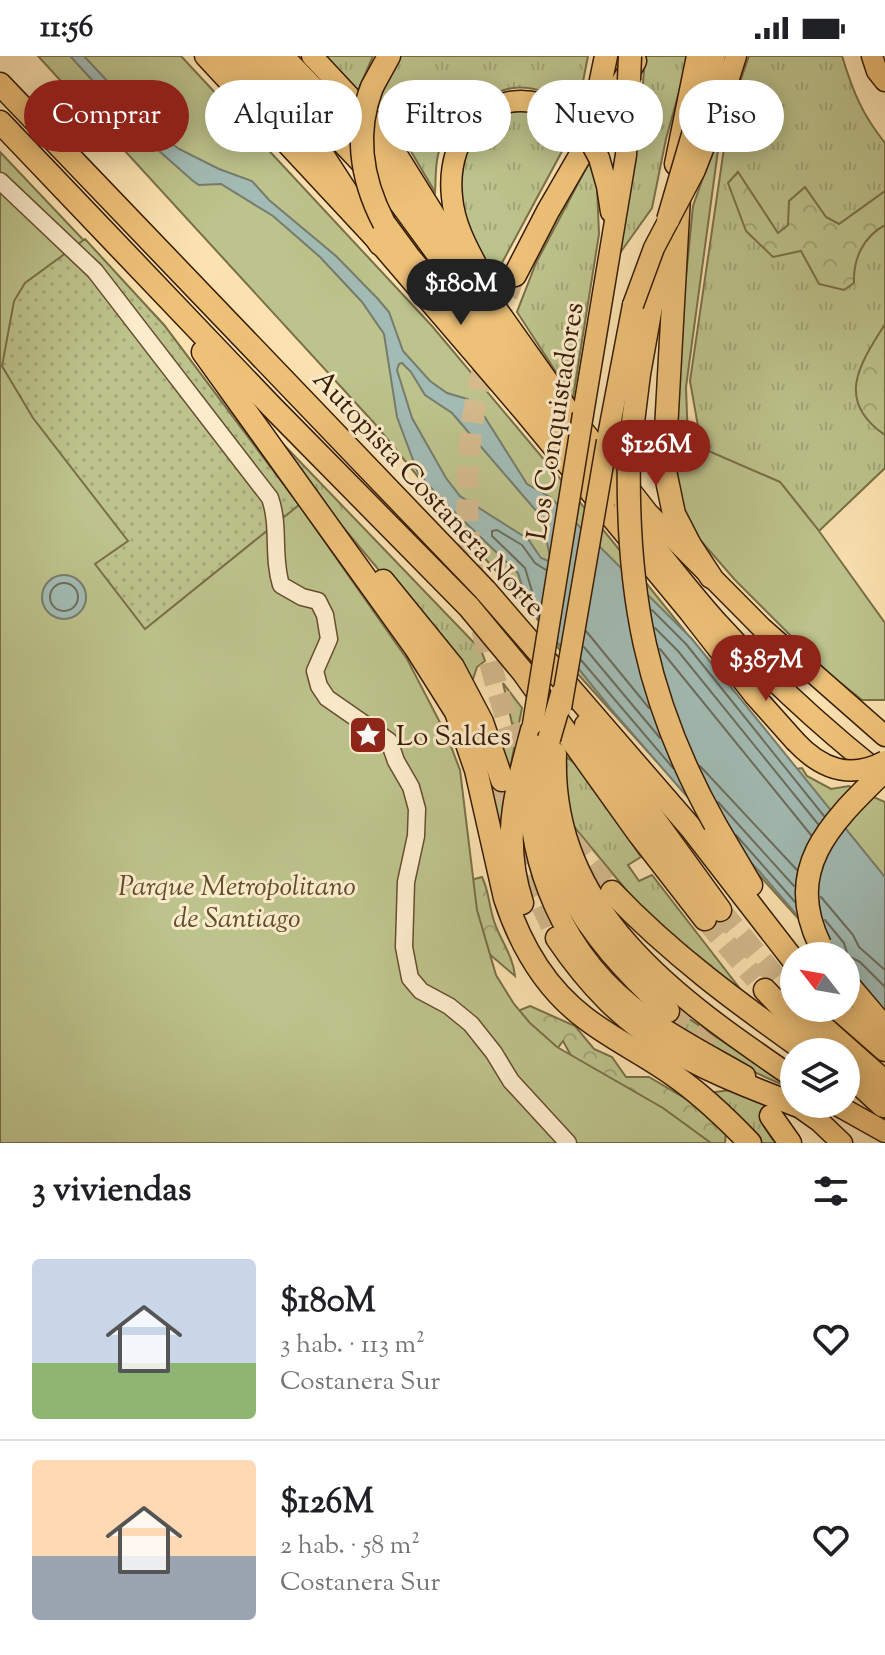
<!DOCTYPE html>
<html lang="es">
<head>
<meta charset="utf-8">
<style>
  :root { --surface:#fff; --page:#f6f6f6; --text:#202124; --muted:#757577; --line:#e0e0e0; --accent:#8f2418 }
  body { margin:0; font-family:"Sorts Mill Goudy",serif; background:var(--page); color:var(--text); height:100vh; display:flex; flex-direction:column; font-size:30px; white-space:nowrap }
  * { box-sizing:border-box; margin:0 }
  p { font-size:26px; color:var(--muted) }
  .icon { flex:none; width:44px; height:44px; fill:none; stroke:currentColor; stroke-width:2; stroke-linecap:round; stroke-linejoin:round }
  .map { position:relative; height:1087px; overflow:hidden }
  .sheet { display:flex; flex-direction:column; background:var(--surface); flex:1 }
  .sheet>* { flex:none }
  .top-card { position:absolute; left:24px; top:24px; width:838px; height:72px; display:flex; gap:16px }
  .needle { width:52px; rotate:301deg }
  .tools { position:absolute; left:780px; top:886px; display:grid; gap:16px }
  .tools a { display:grid; place-items:center; width:80px; height:80px; border-radius:50%; background:var(--surface); box-shadow:0 4px 20px #0003; font-size:40px }
  .price { position:absolute; translate:-50% -68px; padding:0 18px; border-radius:28px; background:var(--accent); color:#fff; font-size:26px; line-height:52px; filter:drop-shadow(0 2px 4px #0008) }
  .price::after { content:''; position:absolute; left:50%; top:48px; width:24px; height:18px; margin-left:-12px; background:inherit; clip-path:polygon(0 0,100% 0,50% 100%) }
  .price.on { background:#222; color:#fff }
  ul { padding:0; list-style:none }
  li { display:flex; align-items:center; gap:24px; height:200px; padding:0 32px }
  li+li { border-top:2px solid var(--line) }
  li span { display:grid; place-items:center; flex:none; width:224px; height:160px; border-radius:8px; color:#555 }
  li>.icon { margin-inline-start:auto }
  span .icon { width:96px; height:96px; fill:#fffc; stroke-width:1 }
  li b { font-size:34px }
  h2 { display:flex; justify-content:space-between; align-items:center; height:96px; padding:0 32px; font-size:34px }
  .chip { padding:0 28px; border-radius:36px; background:var(--surface); box-shadow:0 4px 20px #0003; font-size:28px; line-height:72px }
  .chip.on { background:var(--accent); color:#fff }
  .status { display:flex; justify-content:space-between; align-items:center; height:56px; padding:0 40px; background:var(--surface); direction:ltr }
  .status svg { height:22px; fill:currentColor }
  .map>svg:first-child { display:block }
</style>
</head>
<body>
<div class="status"><b>11:56</b><svg viewBox="0 0 49 12"><path d="M0 12V9h3v3zM5 12V6h3v6zM10 12V3h3v9zM15 12V0h3v12zM26 1h20v11H26zM47 4h2v5h-2z"/></svg></div>
<div class="map">
<svg width="885" height="1087" viewBox="0 0 885 1087">
  <defs>
    <pattern id="grass-tufts" width="24" height="20" patternUnits="userSpaceOnUse" patternTransform="scale(2)"><rect width="24" height="20" fill="#bdc38c"/><path d="M3 7l-1-3M5 7V3M7 7l1-3M15 17l-1-3M17 17v-4M19 17l1-3" fill="none" stroke="#a3a777"/></pattern>
    <pattern id="forest-crowns" width="20" height="18" patternUnits="userSpaceOnUse" patternTransform="scale(2)"><rect width="20" height="18" fill="#bdc38c"/><path d="M2 6a3 3 0 1 1 6 0M12 15a3 3 0 1 1 6 0" fill="none" stroke="#a3a777"/></pattern>
    <pattern id="garden-dots" width="8" height="8" patternUnits="userSpaceOnUse" patternTransform="scale(2)"><rect width="8" height="8" fill="#bdc38c"/><path d="M2 2h.1M6 6h.1" fill="none" stroke="#a3a777" stroke-width="1.8" stroke-linecap="round"/></pattern>
  </defs>
  <rect width="100%" height="100%" fill="#fbe2b0"/>
  <filter id="stains"><feTurbulence type="fractalNoise" baseFrequency=".0025" numOctaves="4"/><feColorMatrix values="0 0 0 0 .2 0 0 0 0 .09 0 0 0 0 .02 0 0 0 .5 -.17"/></filter>
  <radialGradient id="worn" r=".72"><stop offset=".6" stop-color="#630" stop-opacity="0"/><stop offset="1" stop-color="#630" stop-opacity=".3"/></radialGradient>
  <g fill="url(#grass-tufts)" stroke="#7a6f47" stroke-width="2">
    <polygon points="316,0 373,0 357,37"/>
    <path d="M401,0H588L578,51C559,41 535,29 513,32C484,36 444,69 438,99C435,111 436,124 435,136L406,87L376,48L380,31Z"/>
    <polygon points="645,0 689,0 666,83 652,152 620,197 640,68"/>
    <path d="M749,0H842C853,36 862,58 885,87V412L819,475L780,426L702,393L690,325L729,58Z"/>
    <path d="M523,54L556,62L574,73L496,218C487,205 474,191 467,176C451,139 456,86 493,62C501,57 515,56 523,54Z"/>
    <polygon points="592,101 596,107 599,178 573,342 517,256 536,207"/>
    <polygon points="283,388 481,594 485,605 477,611 472,626 313,435 280,390"/>
    <polygon points="503,627 522,652 503,748 501,786 489,738 501,732 493,681 513,672"/>
    <polygon points="562,698 583,713 641,801 628,809 639,825 652,819 748,943 650,863 571,767"/>
    <polygon points="673,952 794,1033 794,1034 732,1006 662,964"/>
    <polygon points="731,1034 779,1055 763,1069 775,1087 759,1087 707,1037"/>
  </g>
  <g fill="url(#forest-crowns)" stroke="#7a6f47" stroke-width="2">
    <path d="M738,116L778,177L788,169L789,145L805,131L826,161L839,168L885,135V169C863,181 853,203 854,227L844,234L819,228L801,195L773,201L746,175L728,127Z"/>
    <path d="M885,268V379C835,345 859,309 885,268Z"/>
    <path d="M482,821C489,835 489,850 494,865C500,884 513,899 515,920L480,890L467,825Z"/>
    <polygon points="530,950 575,970 594,993 612,1001 626,1021 649,1021 698,1050 726,1077 725,1087 691,1087 580,1016 563,985 554,997 500,962"/>
  </g>
  <g fill="#bdc38c" stroke="#7a6f47" stroke-width="2">
    <polygon points="38,0 181,0 432,270 609,481 796,713 802,712 807,720 831,733 849,730 885,746 885,958 846,900 832,900 576,616 529,552 481,498 375,368"/>
    <polygon points="716,85 719,87 686,331 688,386 780,426 819,475 885,567 885,644 862,644 828,617 735,524 695,478 685,462 673,401 679,292 693,150"/>
    <polygon points="0,96 164,269 299,449 407,603 447,680 460,714 477,854 496,919 514,948 530,967 557,991 663,1052 711,1087 0,1087"/>
  </g>
  <polygon fill="url(#garden-dots)" stroke="#7a6f47" stroke-width="2" points="85,183 164,269 299,449 145,573 95,508 128,485 33,362 2,310 14,245 25,227"/>
  <g fill="#a2bcb5" stroke="#777c6d" stroke-width="2" fill-rule="evenodd">
    <path d="M70,0H84L149,70L179,93L219,113L252,125L269,144L336,200L378,243L389,256L403,295L430,325L447,337L467,343L479,352L527,428L550,441L692,583L885,821V958L846,917V900H832L759,815L684,737L611,653L528,550L518,517L441,443L418,417L397,361L384,278L362,246L320,201L273,160L221,128L199,129L193,125L149,86ZM402,307L411,316L425,339L452,357L538,457L543,467L551,506L541,502L528,483L460,440L446,422L412,362L397,314L399,308Z"/>
    <circle cx="64" cy="541" r="22"/>
  </g>
  <g fill="none" stroke-linecap="round" stroke-linejoin="round">
    <g stroke="#6c6c5c" stroke-width="2">
      <circle cx="64" cy="541" r="14"/>
      <polyline points="540,551 535,545 525,512 492,480 492,475 497,474 522,489 535,507 546,514"/>
      <polyline points="652,554 686,588 824,760"/>
      <polyline points="655,572 678,595 818,768"/>
      <polyline points="586,575 649,652"/>
      <polyline points="584,591 660,682"/>
      <polyline points="660,593 811,779"/>
      <polyline points="581,604 673,712"/>
      <polyline points="700,710 797,814"/>
      <polyline points="718,746 794,830"/>
      <polyline points="736,779 795,846"/>
      <polyline points="821,841 853,879 859,891 885,914"/>
      <polyline points="825,864 844,887 848,900 860,906 885,931"/>
    </g>
    <g stroke="#d4ba8d" stroke-width="22" stroke-dasharray="22 11" stroke-linecap="butt">
      <path d="M515,219C461,346 455,456 486,590C497,634 509,677 529,718"/>
      <polyline points="502,724 528,818 557,882"/>
      <polyline points="570,784 612,836"/>
      <polyline points="720,854 794,943"/>
      <polyline points="705,863 756,923"/>
      <polyline points="668,955 720,1002"/>
    </g>
    <defs>
      <path id="minor" d="M0,125L95,215L270,442C280,470 272,500 281,529L302,541L318,545L325,559L329,583L315,615L319,630L327,642L389,685L396,705L411,731L417,753L416,780L406,826L404,891L410,922L421,935L449,950L471,968L494,997L511,1025L568,1087"/>
      <g id="major">
        <polyline points="205,0 380,188 524,356 690,557 754,639 795,685"/>
        <polyline points="247,0 276,26"/>
        <polyline points="312,0 383,76 444,174"/>
        <polyline points="872,0 877,15 885,25"/>
        <polyline points="721,47 736,0"/>
        <polyline points="327,71 400,148 559,366"/>
        <polyline points="599,102 607,130 611,156"/>
        <polyline points="465,208 577,366 648,457 762,572 885,680"/>
        <path d="M481,217C468,193 454,168 452,141C445,76 493,22 560,55"/>
        <polyline points="583,358 626,99 629,24"/>
        <polyline points="607,385 633,249"/>
        <path d="M624,452C655,490 684,529 717,566C767,621 823,672 882,719"/>
        <path d="M556,697C550,855 677,942 794,1022"/>
        <path d="M529,707C524,807 563,902 646,961C677,983 712,1001 745,1020"/>
        <polyline points="795,1048 819,1065 842,1087"/>
        <polyline points="835,1048 885,1076"/>
      </g>
      <g id="highway">
        <polyline points="263,0 337,80"/>
        <polyline points="282,0 363,84 472,221"/>
        <polyline points="224,1 318,92 380,188"/>
        <polyline points="0,28 485,534 691,772 794,905"/>
        <polyline points="372,31 389,0"/>
        <polyline points="704,41 714,0"/>
        <polyline points="0,66 272,351 469,551 523,616 639,778 705,863"/>
        <polyline points="587,66 600,29 606,0"/>
        <polyline points="676,108 698,0"/>
        <polyline points="679,140 664,410 674,458 690,489 711,521"/>
        <polyline points="384,167 409,201 537,355 613,438"/>
        <polyline points="515,219 548,155 635,5"/>
        <path d="M203,296L415,591L456,656L476,714L505,842C520,888 545,932 585,962C612,983 644,998 672,1018C701,1038 726,1062 750,1087"/>
        <polyline points="629,398 639,318 664,178"/>
        <polyline points="383,525 453,611 482,666 502,724"/>
        <polyline points="586,669 720,854"/>
        <path d="M549,683C527,802 584,877 668,955"/>
        <polyline points="715,768 751,829"/>
        <path d="M612,836C671,898 738,947 807,996"/>
        <path d="M522,847C501,783 516,735 532,674"/>
        <path d="M557,882C624,981 689,1008 796,1049"/>
        <polyline points="846,926 885,972"/>
        <polyline points="765,934 824,996"/>
        <polyline points="837,952 885,994"/>
        <polyline points="806,956 885,1026"/>
        <polyline points="846,1016 883,1050"/>
        <polyline points="771,1060 790,1087"/>
      </g>
    </defs>
    <use href="#minor" stroke="#684d2e" stroke-width="19"/>
    <use href="#major" stroke="#371b02" stroke-width="23"/>
    <use href="#highway" stroke="#371b02" stroke-width="25"/>
    <use href="#minor" stroke="#fceccc" stroke-width="16"/>
    <use href="#major" stroke="#eec178" stroke-width="20"/>
    <use href="#highway" stroke="#eec178" stroke-width="22"/>
    <defs>
      <g id="major-bridge">
        <polyline points="560,55 584,74 599,102"/>
        <polyline points="633,249 654,192 695,114 721,47"/>
        <polyline points="561,652 607,385"/>
        <polyline points="533,668 583,358"/>
        <path d="M795,685C821,713 850,724 885,705"/>
      </g>
      <g id="highway-bridge">
        <polyline points="629,24 630,0"/>
        <path d="M372,31C354,78 361,123 384,167"/>
        <polyline points="668,164 704,41"/>
        <path d="M629,398C626,537 646,645 715,768"/>
        <polyline points="549,683 562,638"/>
        <path d="M820,889C782,811 833,765 885,714"/>
      </g>
    </defs>
    <use href="#major-bridge" stroke="#371b02" stroke-width="23" stroke-linecap="butt"/>
    <use href="#highway-bridge" stroke="#371b02" stroke-width="25" stroke-linecap="butt"/>
    <use href="#major-bridge" stroke="#eec178" stroke-width="20"/>
    <use href="#highway-bridge" stroke="#eec178" stroke-width="22"/>
  </g>
  <defs>
    <symbol id="sight-square" viewBox="-11 -11 22 22"><rect x="-9" y="-9" width="18" height="18" rx="4" fill="#8f2418" stroke="#fceccc"/><path d="M0-6L1.8-2.2L6-1.7L2.9 1.2L3.7 5.4L0 3.3L-3.7 5.4L-2.9 1.2L-6-1.7L-1.8-2.2Z" fill="#fff"/></symbol>
  </defs>
  <g fill-rule="evenodd">
    <use href="#sight-square" x="346" y="657" width="44" height="44"/>
  </g>
  <g text-anchor="middle" stroke-width="6" stroke-linejoin="round" paint-order="stroke">
    <g font-size="28" fill="#371b02" stroke="#fceccc">
      <text transform="translate(554 365) rotate(-81)" y="10">Los Conquistadores</text>
      <text transform="translate(430 436) rotate(47)" y="10">Autopista Costanera Norte</text>
    </g>
    <g font-size="28" fill="#371b02" stroke="#fceccc" text-anchor="start">
      <text x="396" y="689">Lo Saldes</text>
    </g>
    <g font-size="28" font-style="italic" fill="#5f4d2b" stroke="#fceccc">
      <text x="237" y="839">Parque Metropolitano<tspan x="237" dy="32">de Santiago</tspan></text>
    </g>
  </g>
  <rect width="100%" height="100%" filter="url(#stains)"/>
  <rect width="100%" height="100%" fill="url(#worn)"/>
</svg>
<div class="tools">
<a><svg class="needle" viewBox="-14 -14 28 28"><path d="M0-13l5 13h-10z" fill="#e53935"/><path d="M0 13l5-13h-10z" fill="#757577"/></svg></a>
<a><svg class="icon" aria-label="layers" viewBox="0 0 24 24"><path d="M12 4l9 5-9 5-9-5zM3 14l9 5 9-5"/></svg></a>
</div>
<b class="price on" style="left:461px;top:271px">$180M</b>
<b class="price" style="left:656px;top:432px">$126M</b>
<b class="price" style="left:766px;top:647px">$387M</b>
<div class="top-card">
<a class="chip on">Comprar</a>
<a class="chip">Alquilar</a>
<a class="chip">Filtros</a>
<a class="chip">Nuevo</a>
<a class="chip">Piso</a>
</div>
</div>
<section class="sheet">
<h2>3 viviendas<svg class="icon" aria-label="filters" viewBox="0 0 24 24"><path d="M4 7h16M4 17h16"/><circle cx="9" cy="7" r="2"/><circle cx="15" cy="17" r="2"/></svg></h2>
<ul>
<li><span style="background:linear-gradient(#c9d6e8 65%,#8fb573 0)"><svg class="icon" aria-label="home" viewBox="0 0 24 24"><path d="M3 11l9-7 9 7M6 9v11h12V9"/></svg></span><div><b>$180M</b><p>3 hab. · 113 m²</p><p>Costanera Sur</p></div><svg class="icon" aria-label="heart" viewBox="0 0 24 24"><path d="M12 20l-8-8c-3-5 5-10 8-4 3-6 11-1 8 4z"/></svg></li>
<li><span style="background:linear-gradient(#ffd9b3 60%,#9aa5b1 0)"><svg class="icon" aria-label="home" viewBox="0 0 24 24"><path d="M3 11l9-7 9 7M6 9v11h12V9"/></svg></span><div><b>$126M</b><p>2 hab. · 58 m²</p><p>Costanera Sur</p></div><svg class="icon" aria-label="heart" viewBox="0 0 24 24"><path d="M12 20l-8-8c-3-5 5-10 8-4 3-6 11-1 8 4z"/></svg></li>
</ul>
</section>
</body>
</html>
